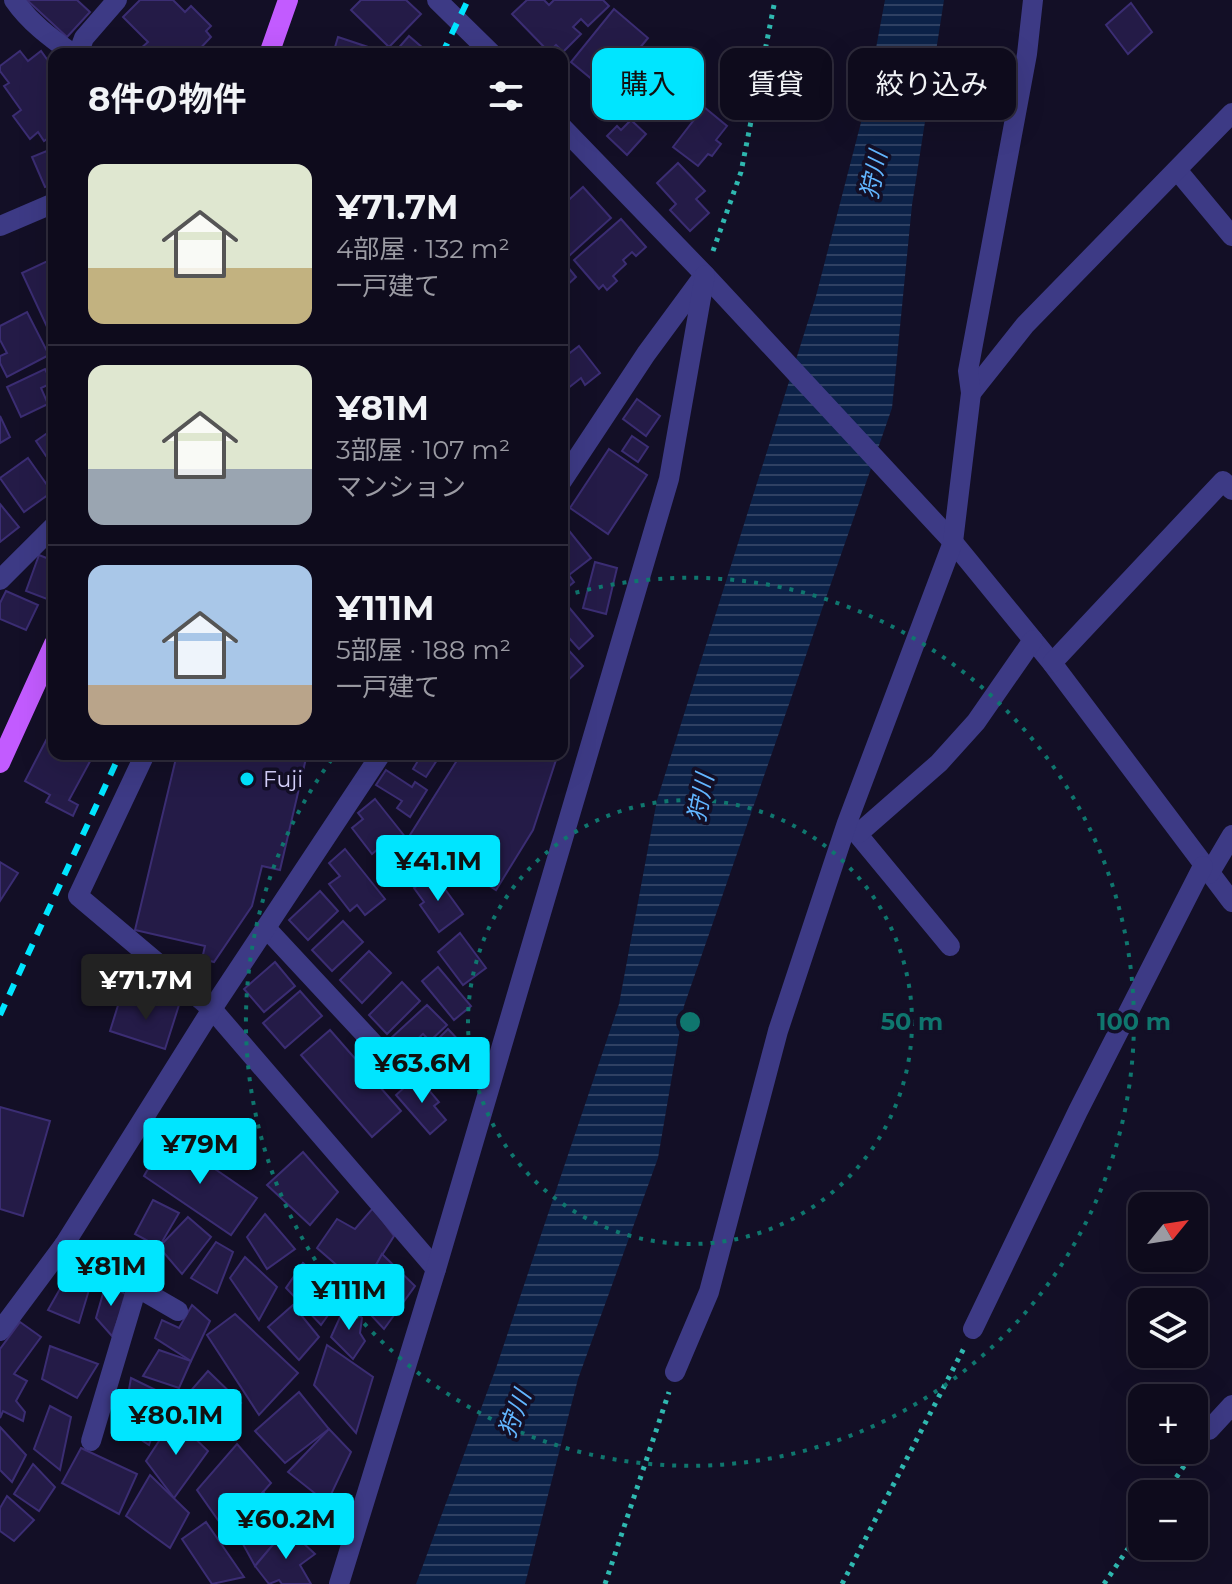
<!DOCTYPE html>
<html lang="ja">
<head>
<meta charset="utf-8">
<style>
  :root { --surface:#0e0b1c; --page:#1c1929; --text:#f1f3f6; --muted:#9b9ba3; --line:#2e2b3b; --accent:#00e5ff }
  body { margin:0; font-family:Montserrat,"Noto Sans JP",sans-serif; background:var(--page); color:var(--text); height:100vh; display:flex; flex-direction:column; font-size:30px; white-space:nowrap }
  * { box-sizing:border-box; margin:0 }
  p { font-size:26px; color:var(--muted) }
  .icon { flex:none; width:44px; height:44px; fill:none; stroke:currentColor; stroke-width:2; stroke-linecap:round; stroke-linejoin:round }
  .map { position:relative; flex:1; overflow:hidden }
  .side { position:absolute; left:48px; top:48px; width:520px; height:712px; display:flex; flex-direction:column; background:var(--surface); border-radius:16px; box-shadow:0 8px 32px #0002,0 0 0 2px var(--line) }
  .side>* { flex:none }
  .banner { position:absolute; left:592px; top:48px; width:520px; height:72px; display:flex; gap:16px }
  .needle { width:52px; rotate:60deg }
  .controls { position:absolute; left:1128px; top:1192px; display:grid; gap:16px }
  .controls a { display:grid; place-items:center; width:80px; height:80px; border-radius:16px; background:var(--surface); box-shadow:0 8px 32px #0002,0 0 0 2px var(--line); font-size:40px }
  .price { position:absolute; translate:-50% -68px; padding:0 18px; border-radius:8px; background:var(--accent); color:#111; font-size:26px; line-height:52px; filter:drop-shadow(0 2px 4px #0008) }
  .price::after { content:''; position:absolute; left:50%; top:48px; width:24px; height:18px; margin-left:-12px; background:inherit; clip-path:polygon(0 0,100% 0,50% 100%) }
  .price.selected { background:#222; color:#fff }
  ul { padding:0; list-style:none }
  li { display:flex; align-items:center; gap:24px; height:200px; padding:0 40px }
  li+li { border-top:2px solid var(--line) }
  li span { display:grid; place-items:center; flex:none; width:224px; height:160px; border-radius:16px; color:#555 }
  li>.icon { margin-inline-start:auto }
  span .icon { width:96px; height:96px; fill:#fffc; stroke-width:1 }
  li b { font-size:34px }
  h2 { display:flex; justify-content:space-between; align-items:center; height:96px; padding:0 40px; font-size:34px }
  .tag { padding:0 28px; border-radius:16px; background:var(--surface); box-shadow:0 8px 32px #0002,0 0 0 2px var(--line); font-size:28px; line-height:72px }
  .tag.selected { background:var(--accent); color:#111 }
  .map>svg:first-child { display:block }
</style>
</head>
<body>
<div class="map">
<svg width="1232" height="1584" viewBox="0 0 1232 1584">
  <defs>
    <pattern id="water-rules" width="6" height="5" patternUnits="userSpaceOnUse" patternTransform="scale(2)"><rect width="6" height="5" fill="#0c2248"/><path d="M0 2.5h6" fill="none" stroke="#2f4163"/></pattern>
  </defs>
  <rect width="100%" height="100%" fill="#130f26"/>
  <polygon fill="url(#water-rules)" points="885,0 944,0 912,205 892,408 684,1006 658,1158 578,1379 525,1584 416,1584 496,1368 619,1004 657,800 816,296 865,107"/>
  <g fill="#241b47" stroke="#3b2d73" stroke-width="2">
    <polygon points="27,0 77,0 90,12 67,37"/>
    <polygon points="140,0 173,0 185,12 191,6 211,26 206,31 211,37 195,54 145,54 140,49 148,42 123,17"/>
    <polygon points="361,0 406,0 421,14 389,47 351,10"/>
    <polygon points="527,0 544,0 549,5 554,0 603,0 609,6 588,26 581,19 573,27 581,34 563,52 556,45 549,52 512,14"/>
    <polygon points="1131,3 1152,32 1128,54 1106,25"/>
    <polygon points="614,9 648,38 605,90 571,62"/>
    <polygon points="409,36 424,49 420,54 396,54 395,52"/>
    <polygon points="338,37 368,47 366,54 333,54"/>
    <polygon points="20,51 28,61 41,51 54,69 54,134 44,141 38,132 30,139 13,116 21,110 4,86 9,83 0,71 0,66"/>
    <polygon points="704,107 727,126 716,140 721,144 712,156 708,154 698,166 673,147"/>
    <polygon points="631,120 646,134 627,155 607,136 617,126 621,130"/>
    <polygon points="54,148 54,184 45,187 32,157"/>
    <polygon points="678,163 705,191 696,199 709,213 690,231 670,210 676,204 657,183"/>
    <polygon points="583,187 611,218 569,256 562,248 562,206"/>
    <polygon points="621,219 646,247 636,256 632,252 623,260 626,264 613,276 617,281 607,290 603,285 599,289 574,260"/>
    <polygon points="54,258 54,326 48,329 22,273"/>
    <polygon points="562,260 576,277 562,290"/>
    <polygon points="27,312 49,355 7,377 0,363 0,356 7,353 0,340 0,326"/>
    <polygon points="579,346 600,373 585,385 581,378 562,393 562,359"/>
    <polygon points="45,369 52,383 41,388 48,404 21,417 7,387"/>
    <polygon points="637,399 660,416 646,436 623,419"/>
    <polygon points="0,416 10,437 0,443"/>
    <polygon points="53,429 54,451 46,456 36,441"/>
    <polygon points="632,436 648,447 638,462 622,451"/>
    <polygon points="609,449 647,475 608,534 570,508"/>
    <polygon points="28,458 52,492 24,512 0,478"/>
    <polygon points="0,504 19,527 0,542"/>
    <polygon points="562,522 591,558 569,575 574,582 562,592"/>
    <polygon points="39,555 54,561 54,580 47,599 26,591"/>
    <polygon points="595,562 617,568 606,614 583,608"/>
    <polygon points="6,591 38,605 26,630 0,619 0,603"/>
    <polygon points="567,605 593,636 579,649 562,630 562,610"/>
    <polygon points="562,643 583,666 562,686"/>
    <polygon points="54,725 54,754 94,754 69,800 78,805 73,816 46,802 50,795 25,781"/>
    <polygon points="177,754 307,754 280,870 262,866 252,906 214,962 202,959 205,946 135,930"/>
    <polygon points="422,754 441,754 426,777 413,769"/>
    <polygon points="461,754 546,754 556,760 533,830 496,890 410,835"/>
    <polygon points="386,770 412,787 415,782 427,790 410,817 397,808 402,801 376,785"/>
    <polygon points="375,799 422,858 403,873 396,864 393,867 378,849 372,854 352,828 363,819 358,813"/>
    <polygon points="345,849 385,899 365,915 357,905 350,911 329,884 340,876 329,863"/>
    <polygon points="0,862 18,873 0,901"/>
    <polygon points="434,874 463,914 439,932 420,905 424,902 414,888"/>
    <polygon points="320,891 338,911 308,940 289,920"/>
    <polygon points="343,921 363,942 332,971 312,950"/>
    <polygon points="460,933 486,968 463,985 438,952"/>
    <polygon points="369,951 391,973 362,1003 340,980"/>
    <polygon points="275,962 295,986 264,1012 244,989"/>
    <polygon points="438,967 471,1006 454,1020 422,981"/>
    <polygon points="402,982 420,1001 387,1034 369,1015"/>
    <polygon points="300,991 322,1016 285,1048 263,1023"/>
    <polygon points="154,997 179,1005 165,1049 110,1031 120,999 150,1009"/>
    <polygon points="427,1005 447,1025 430,1041 423,1034 408,1048 418,1059 401,1074 378,1050"/>
    <polygon points="448,1029 475,1058 455,1078 436,1058 441,1053 433,1044"/>
    <polygon points="330,1030 401,1111 372,1137 301,1055"/>
    <polygon points="417,1076 439,1102 434,1106 446,1120 430,1134 396,1095"/>
    <polygon points="0,1107 50,1121 23,1216 0,1209"/>
    <polygon points="167,1136 257,1198 231,1235 144,1176"/>
    <polygon points="303,1152 338,1192 310,1225 267,1185"/>
    <polygon points="153,1200 179,1213 159,1247 135,1234"/>
    <polygon points="373,1208 394,1236 362,1287 317,1248 337,1219 355,1229"/>
    <polygon points="265,1214 295,1249 267,1269 247,1237"/>
    <polygon points="188,1217 211,1237 182,1274 159,1247"/>
    <polygon points="216,1242 233,1252 217,1293 191,1278"/>
    <polygon points="382,1254 415,1286 384,1329 357,1300"/>
    <polygon points="245,1257 277,1287 259,1320 230,1278"/>
    <polygon points="303,1263 341,1297 321,1325 286,1288"/>
    <polygon points="73,1266 92,1280 79,1323 48,1310"/>
    <polygon points="106,1283 127,1295 112,1336 96,1318"/>
    <polygon points="346,1304 362,1318 360,1333 365,1341 353,1359 331,1337"/>
    <polygon points="192,1305 210,1321 191,1361 155,1338 162,1320 179,1328"/>
    <polygon points="293,1305 319,1337 299,1360 268,1327"/>
    <polygon points="235,1314 298,1373 259,1415 207,1335"/>
    <polygon points="20,1322 41,1337 14,1374 27,1381 16,1401 25,1412 23,1421 3,1411 0,1418 0,1349"/>
    <polygon points="327,1345 373,1377 356,1433 314,1385"/>
    <polygon points="50,1346 98,1364 77,1398 42,1379"/>
    <polygon points="159,1350 191,1361 179,1388 143,1376"/>
    <polygon points="208,1371 241,1403 205,1436 181,1402"/>
    <polygon points="131,1378 166,1395 149,1445 114,1422 127,1401"/>
    <polygon points="299,1392 329,1429 285,1463 255,1431"/>
    <polygon points="50,1406 71,1417 60,1470 34,1449"/>
    <polygon points="174,1418 208,1451 174,1498 146,1461"/>
    <polygon points="0,1427 26,1455 12,1482 0,1470"/>
    <polygon points="329,1429 351,1452 327,1503 288,1472"/>
    <polygon points="237,1444 271,1483 227,1533 197,1490"/>
    <polygon points="81,1448 137,1474 119,1514 62,1483"/>
    <polygon points="33,1464 55,1487 39,1511 14,1494"/>
    <polygon points="150,1475 189,1513 170,1548 126,1516"/>
    <polygon points="263,1492 292,1522 255,1566 233,1526"/>
    <polygon points="7,1496 34,1520 14,1541 0,1531 0,1508"/>
    <polygon points="206,1522 244,1577 212,1584 182,1539"/>
    <polygon points="287,1528 315,1554 300,1565 311,1584 282,1584 279,1580 269,1584 255,1566"/>
  </g>
  <g fill="none" stroke-linecap="round" stroke-linejoin="round">
    <g stroke="#2fb8b0" stroke-width="5" stroke-dasharray="4 6" stroke-linecap="butt">
      <polyline points="713,251 741,172 775,0"/>
      <polyline points="1165,1494 1197,1447"/>
      <polyline points="605,1584 669,1392"/>
      <polyline points="842,1584 964,1348"/>
      <polyline points="1104,1584 1142,1528"/>
    </g>
    <g stroke="#3d3a85" stroke-width="20">
      <path d="M14,0C30,23 51,38 73,54"/>
      <polyline points="437,0 492,54"/>
      <polyline points="78,54 84,38 117,0"/>
      <polyline points="562,127 705,275 953,542 1052,663 1232,902"/>
      <polyline points="1177,170 1232,236"/>
      <polyline points="0,226 54,203"/>
      <polyline points="971,393 1025,325 1232,113"/>
      <polyline points="562,481 646,354 702,278"/>
      <polyline points="0,580 54,526"/>
      <polyline points="1052,663 1223,481 1232,490"/>
      <polyline points="145,754 78,896 212,1009 436,1269"/>
      <polyline points="850,825 950,946"/>
      <polyline points="859,833 939,763 976,722 1033,640"/>
      <polyline points="1209,874 1232,835"/>
      <polyline points="266,928 373,1043"/>
      <polyline points="64,1245 178,1311"/>
      <polyline points="973,1329 1078,1111 1203,866"/>
      <polyline points="0,1331 64,1245 212,1009 381,754"/>
      <polyline points="675,1372 709,1292 778,1031 847,823 953,542 971,393 968,371 1027,54 1033,0"/>
      <polyline points="1209,1430 1232,1405"/>
      <polyline points="91,1441 137,1287"/>
      <polyline points="339,1584 436,1269 669,479 705,275"/>
    </g>
    <g stroke="#c25bff" stroke-width="20">
      <polyline points="269,54 288,0"/>
      <polyline points="0,763 54,644"/>
    </g>
    <g stroke="#00e5ff" stroke-width="6" stroke-dasharray="12 10" stroke-linecap="butt">
      <polyline points="442,54 468,0"/>
      <polyline points="0,1015 120,754"/>
    </g>
  </g>
  <g fill="none" stroke="#0f766e" stroke-width="4" stroke-dasharray="4 8">
    <circle cx="690" cy="1022" r="222"/>
    <path d="M564 596A444 444 0 1 1 335 755"/>
  </g>
  <circle fill="#00e5ff" stroke="#130f26" stroke-width="3" cx="247" cy="779" r="8"/>
  <g text-anchor="middle" stroke-width="7" stroke-linejoin="round" paint-order="stroke">
    <g font-size="22" fill="#d9d4ff" stroke="#130f26" text-anchor="start">
      <text x="263" y="787">Fuji</text>
    </g>
    <g font-size="24" font-style="italic" fill="#62b6ff" stroke="#130f26">
      <text transform="translate(874 175) rotate(-78)" y="8">狩川</text>
      <text transform="translate(701 798) rotate(-79)" y="8">狩川</text>
      <text transform="translate(515 1414) rotate(-69)" y="8">狩川</text>
    </g>
  </g>
  <circle cx="690" cy="1022" r="12" fill="#0f766e" stroke="#130f26" stroke-width="4"/>
  <g font-size="24" text-anchor="middle" font-weight="bold" fill="#0f766e" stroke="#130f26" stroke-width="7" stroke-linejoin="round" paint-order="stroke">
    <text x="912" y="1030">50 m</text>
    <text x="1134" y="1030">100 m</text>
  </g>
</svg>
<div class="controls">
<a><svg class="needle" viewBox="-14 -14 28 28"><path d="M0-13l5 13h-10z" fill="#e53935"/><path d="M0 13l5-13h-10z" fill="#9b9ba3"/></svg></a>
<a><svg class="icon" aria-label="layers" viewBox="0 0 24 24"><path d="M12 4l9 5-9 5-9-5zM3 14l9 5 9-5"/></svg></a>
<a>+</a>
<a>−</a>
</div>
<b class="price" style="left:438px;top:903px">¥41.1M</b>
<b class="price selected" style="left:146px;top:1022px">¥71.7M</b>
<b class="price" style="left:422px;top:1105px">¥63.6M</b>
<b class="price" style="left:200px;top:1186px">¥79M</b>
<b class="price" style="left:111px;top:1308px">¥81M</b>
<b class="price" style="left:349px;top:1332px">¥111M</b>
<b class="price" style="left:176px;top:1457px">¥80.1M</b>
<b class="price" style="left:286px;top:1561px">¥60.2M</b>
<div class="banner">
<a class="tag selected">購入</a>
<a class="tag">賃貸</a>
<a class="tag">絞り込み</a>
</div>
<section class="side">
<h2>8件の物件<svg class="icon" aria-label="filters" viewBox="0 0 24 24"><path d="M4 7h16M4 17h16"/><circle cx="9" cy="7" r="2"/><circle cx="15" cy="17" r="2"/></svg></h2>
<ul>
<li><span style="background:linear-gradient(#dfe7d0 65%,#c2b280 0)"><svg class="icon" aria-label="home" viewBox="0 0 24 24"><path d="M3 11l9-7 9 7M6 9v11h12V9"/></svg></span><div><b>¥71.7M</b><p>4部屋 · 132 m²</p><p>一戸建て</p></div></li>
<li><span style="background:linear-gradient(#dfe7d0 65%,#9aa5b1 0)"><svg class="icon" aria-label="home" viewBox="0 0 24 24"><path d="M3 11l9-7 9 7M6 9v11h12V9"/></svg></span><div><b>¥81M</b><p>3部屋 · 107 m²</p><p>マンション</p></div></li>
<li><span style="background:linear-gradient(#a9c7e8 75%,#b9a48a 0)"><svg class="icon" aria-label="home" viewBox="0 0 24 24"><path d="M3 11l9-7 9 7M6 9v11h12V9"/></svg></span><div><b>¥111M</b><p>5部屋 · 188 m²</p><p>一戸建て</p></div></li>
</ul>
</section>
</div>
</body>
</html>
